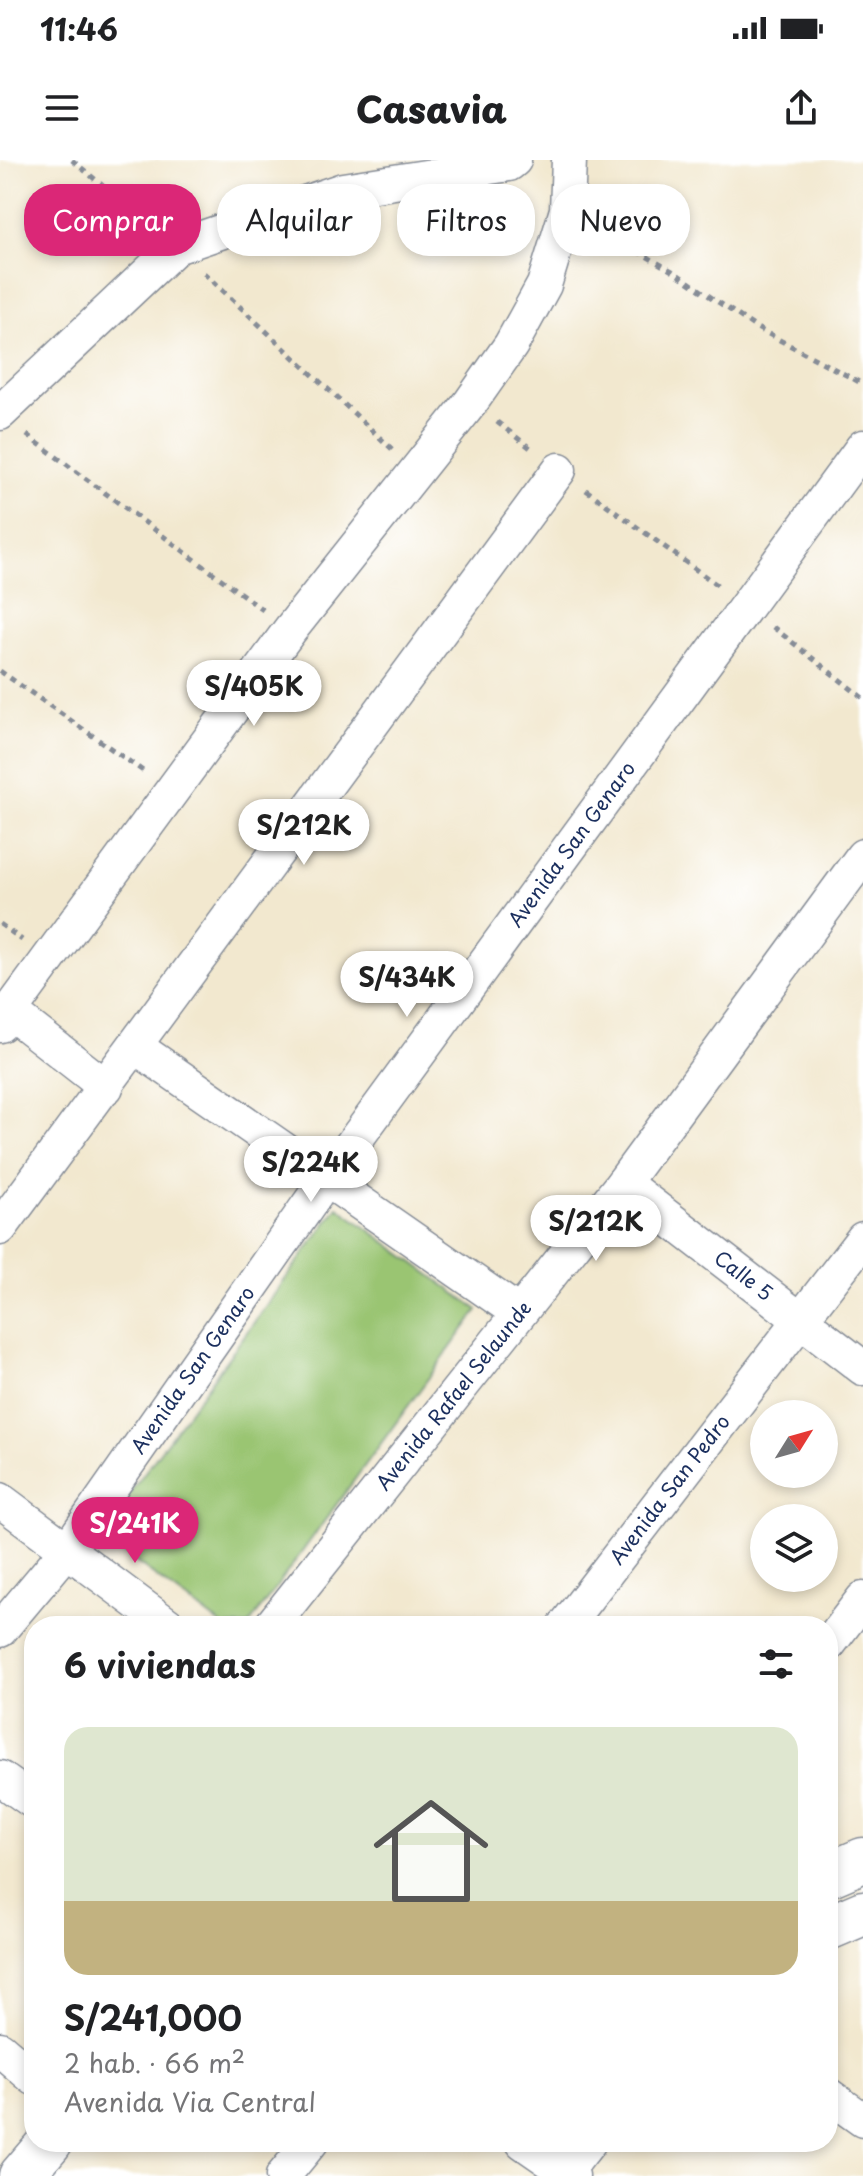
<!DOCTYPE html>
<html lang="es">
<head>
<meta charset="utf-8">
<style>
  :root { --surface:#fff; --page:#f6f6f6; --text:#202124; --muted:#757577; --line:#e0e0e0; --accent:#db2777 }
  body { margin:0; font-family:"Playpen Sans",sans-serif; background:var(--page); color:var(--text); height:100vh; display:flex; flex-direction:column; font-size:30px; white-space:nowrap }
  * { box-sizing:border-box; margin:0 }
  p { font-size:26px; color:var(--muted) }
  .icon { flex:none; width:44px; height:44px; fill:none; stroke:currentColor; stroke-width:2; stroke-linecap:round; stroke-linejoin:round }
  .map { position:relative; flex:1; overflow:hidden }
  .drawer { position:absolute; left:24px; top:1456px; width:814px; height:536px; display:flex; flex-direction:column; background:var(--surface); border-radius:32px; box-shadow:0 4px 12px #0003 }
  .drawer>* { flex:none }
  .banner { position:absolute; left:24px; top:24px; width:816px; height:72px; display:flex; gap:16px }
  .needle { width:52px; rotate:53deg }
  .tools { position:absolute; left:750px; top:1240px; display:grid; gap:16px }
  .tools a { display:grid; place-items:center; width:88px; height:88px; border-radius:50%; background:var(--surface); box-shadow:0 4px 12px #0003; font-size:40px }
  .price { position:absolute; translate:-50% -68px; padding:0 18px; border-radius:28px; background:#fff; color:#222; font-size:26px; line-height:52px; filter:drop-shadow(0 2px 4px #0008) }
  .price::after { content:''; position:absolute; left:50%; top:48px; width:24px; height:18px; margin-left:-12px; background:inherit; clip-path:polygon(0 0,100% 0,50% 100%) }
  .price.current { background:var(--accent); color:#fff }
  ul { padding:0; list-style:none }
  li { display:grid; align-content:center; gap:16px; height:424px; padding:0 40px }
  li+li { border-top:2px solid var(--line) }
  li span { display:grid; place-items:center; height:248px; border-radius:24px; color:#555 }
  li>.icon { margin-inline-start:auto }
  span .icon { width:144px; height:144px; fill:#fffc; stroke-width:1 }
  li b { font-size:34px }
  h2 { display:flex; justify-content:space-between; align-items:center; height:96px; padding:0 40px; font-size:34px }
  .pill { padding:0 28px; border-radius:32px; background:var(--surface); box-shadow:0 4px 12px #0003; font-size:28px; line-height:72px }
  .pill.current { background:var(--accent); color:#fff }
  .status { display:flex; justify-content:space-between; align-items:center; height:56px; padding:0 40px; background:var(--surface); direction:ltr }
  .status svg { height:22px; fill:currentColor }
  header { display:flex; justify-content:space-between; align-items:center; height:104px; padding:0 40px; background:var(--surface); font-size:36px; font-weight:800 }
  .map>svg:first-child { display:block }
</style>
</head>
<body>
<div class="status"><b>11:46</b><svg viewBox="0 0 49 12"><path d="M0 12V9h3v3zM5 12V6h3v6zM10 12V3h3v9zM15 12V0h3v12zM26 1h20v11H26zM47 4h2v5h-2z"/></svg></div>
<header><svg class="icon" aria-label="menu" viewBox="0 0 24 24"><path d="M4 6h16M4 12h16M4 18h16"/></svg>Casavia<svg class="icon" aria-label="share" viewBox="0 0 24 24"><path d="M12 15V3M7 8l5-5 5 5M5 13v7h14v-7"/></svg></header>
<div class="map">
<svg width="863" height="2016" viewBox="0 0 863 2016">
  <rect width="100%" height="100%" fill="#fff"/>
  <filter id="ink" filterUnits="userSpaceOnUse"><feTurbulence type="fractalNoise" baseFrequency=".0125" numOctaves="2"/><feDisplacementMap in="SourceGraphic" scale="16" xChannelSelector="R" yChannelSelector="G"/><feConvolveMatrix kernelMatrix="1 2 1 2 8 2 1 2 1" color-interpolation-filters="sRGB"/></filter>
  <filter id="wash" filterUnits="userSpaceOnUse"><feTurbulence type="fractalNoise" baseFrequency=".006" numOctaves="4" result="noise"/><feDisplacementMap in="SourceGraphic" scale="32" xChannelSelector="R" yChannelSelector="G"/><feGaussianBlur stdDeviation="1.8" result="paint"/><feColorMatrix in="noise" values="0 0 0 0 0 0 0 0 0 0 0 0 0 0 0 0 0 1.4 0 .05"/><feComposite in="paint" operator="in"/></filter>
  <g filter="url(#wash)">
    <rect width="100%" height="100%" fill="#f2e8cf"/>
    <polygon fill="#9ac572" stroke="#5a7a68" stroke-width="2" points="338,1047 478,1150 248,1466 223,1466 99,1375"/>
  </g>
  <g filter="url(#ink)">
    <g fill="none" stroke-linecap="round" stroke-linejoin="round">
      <defs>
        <g id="minor">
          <polyline points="0,253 176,87 343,30 509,4 514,0"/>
          <polyline points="10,852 106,927"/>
          <polyline points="0,865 290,470 471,242 511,185 544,125 567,50 569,0"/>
          <polyline points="136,887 519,1153"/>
          <path id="s1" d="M623,1023L863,1208"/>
          <polyline points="0,1068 559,310"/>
          <polyline points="0,1340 169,1466"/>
          <path id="s2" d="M271,1466L623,1023L863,696"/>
          <path id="s3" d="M565,1466L863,1079"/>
          <path id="s4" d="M0,1470L67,1390L326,1020L863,287"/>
          <polyline points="828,1485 863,1439"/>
          <polyline points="0,1618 34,1642"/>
          <polyline points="0,1889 34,1918"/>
          <polyline points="828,1935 863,1960"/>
          <polyline points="523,1982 572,2016"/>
          <polyline points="283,2016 311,1982"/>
          <polyline points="562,2016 589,1982"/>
        </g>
        <g id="tertiary">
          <polyline points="828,1715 863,1700"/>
          <polyline points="828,1768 863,1753"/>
          <polyline points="21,2016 50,1982"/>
        </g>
      </defs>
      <use href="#minor" stroke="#868c96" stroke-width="37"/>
      <use href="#tertiary" stroke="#868c96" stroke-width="47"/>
      <g stroke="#868c96" stroke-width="5" stroke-dasharray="6 6" stroke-linecap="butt">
        <polyline points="72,0 151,66"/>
        <polyline points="595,67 674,112 755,167 863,224"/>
        <polyline points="204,113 392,289"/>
        <polyline points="497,262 533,290"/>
        <polyline points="27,275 263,450"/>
        <polyline points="586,330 720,427"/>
        <polyline points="773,467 863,538"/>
        <polyline points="0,511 143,611"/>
        <polyline points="0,764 22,780"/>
      </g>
      <use href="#minor" stroke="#fff" stroke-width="34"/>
      <use href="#tertiary" stroke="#fff" stroke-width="44"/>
    </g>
  </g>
  <g text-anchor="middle" stroke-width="6" stroke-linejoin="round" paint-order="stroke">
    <g font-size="20" fill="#1b2f5e" stroke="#fff">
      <text dy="7" stroke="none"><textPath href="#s4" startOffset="972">Avenida San Genaro</textPath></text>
      <text dy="7" stroke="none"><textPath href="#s1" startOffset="152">Calle 5</textPath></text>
      <text dy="7" stroke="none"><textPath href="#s4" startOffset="324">Avenida San Genaro</textPath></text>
      <text dy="7" stroke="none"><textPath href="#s2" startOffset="294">Avenida Rafael Selaunde</textPath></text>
      <text dy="7" stroke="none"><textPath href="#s3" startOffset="172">Avenida San Pedro</textPath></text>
    </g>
  </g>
</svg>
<div class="tools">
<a><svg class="needle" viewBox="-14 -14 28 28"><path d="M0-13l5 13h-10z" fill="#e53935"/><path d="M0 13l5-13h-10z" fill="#757577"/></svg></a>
<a><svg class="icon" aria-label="layers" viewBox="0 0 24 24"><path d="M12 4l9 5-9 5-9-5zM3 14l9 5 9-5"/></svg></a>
</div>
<b class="price" style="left:254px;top:568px">S/405K</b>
<b class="price" style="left:304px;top:707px">S/212K</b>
<b class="price" style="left:407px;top:859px">S/434K</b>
<b class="price" style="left:311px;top:1044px">S/224K</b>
<b class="price" style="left:596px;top:1103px">S/212K</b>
<b class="price current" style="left:135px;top:1405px">S/241K</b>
<div class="banner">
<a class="pill current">Comprar</a>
<a class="pill">Alquilar</a>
<a class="pill">Filtros</a>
<a class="pill">Nuevo</a>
</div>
<section class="drawer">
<h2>6 viviendas<svg class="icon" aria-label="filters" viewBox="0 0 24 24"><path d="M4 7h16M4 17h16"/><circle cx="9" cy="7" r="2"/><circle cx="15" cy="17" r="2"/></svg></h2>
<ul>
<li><span style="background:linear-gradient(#dfe7d0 70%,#c2b280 0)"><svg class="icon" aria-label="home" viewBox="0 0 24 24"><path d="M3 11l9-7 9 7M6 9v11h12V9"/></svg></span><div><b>S/241,000</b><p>2 hab. · 66 m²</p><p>Avenida Via Central</p></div></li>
</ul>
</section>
</div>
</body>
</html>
